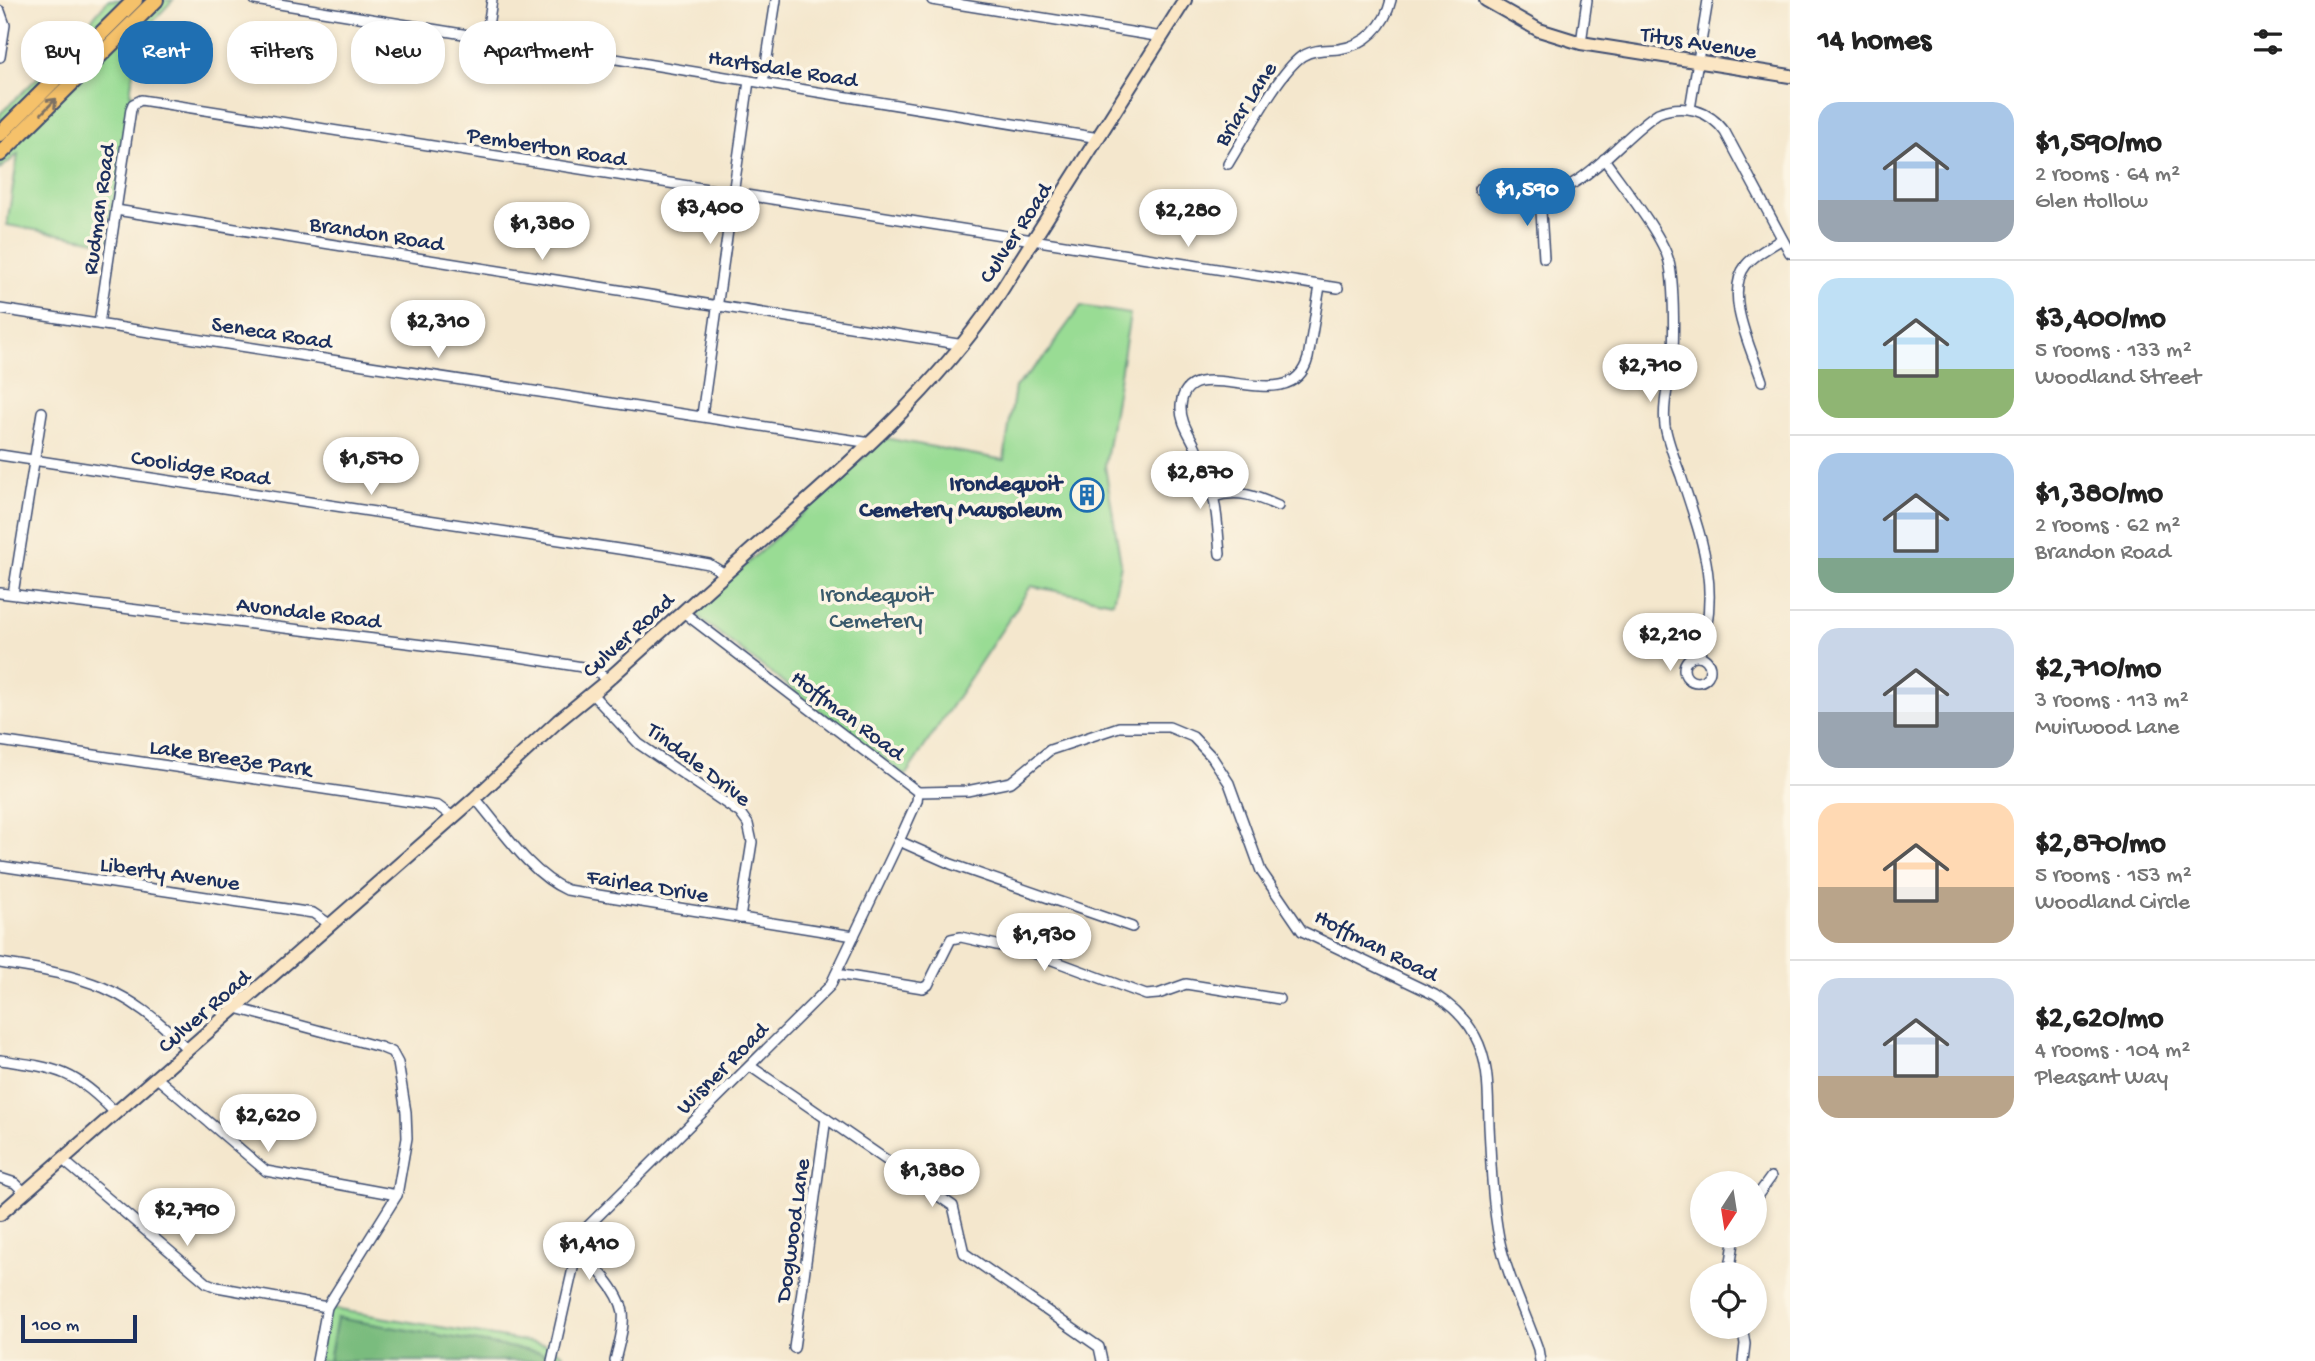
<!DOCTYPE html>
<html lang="en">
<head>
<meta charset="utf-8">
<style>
  :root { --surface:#fff; --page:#f2f2f2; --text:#222; --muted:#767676; --line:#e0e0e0; --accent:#1f6fb2 }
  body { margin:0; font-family:"Gochi Hand",sans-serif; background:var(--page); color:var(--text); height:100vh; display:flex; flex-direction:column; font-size:26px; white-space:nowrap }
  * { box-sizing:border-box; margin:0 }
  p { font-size:23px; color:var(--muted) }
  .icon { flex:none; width:38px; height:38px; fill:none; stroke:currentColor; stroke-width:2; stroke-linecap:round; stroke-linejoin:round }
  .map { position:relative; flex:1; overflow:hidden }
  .side { display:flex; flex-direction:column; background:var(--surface); width:525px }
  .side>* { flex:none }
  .banner { position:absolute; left:21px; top:21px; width:665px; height:63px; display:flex; gap:14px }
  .needle { width:46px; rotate:192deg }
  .controls { position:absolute; left:1690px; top:1171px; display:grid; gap:14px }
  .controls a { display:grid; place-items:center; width:77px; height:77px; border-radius:50%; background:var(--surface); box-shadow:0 4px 10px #0003; font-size:35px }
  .scale { position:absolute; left:21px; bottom:18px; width:116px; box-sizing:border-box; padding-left:7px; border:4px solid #1b2f5e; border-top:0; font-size:19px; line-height:24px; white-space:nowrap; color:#1b2f5e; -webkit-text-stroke:5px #fcf5e5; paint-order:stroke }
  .price { position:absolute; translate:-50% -60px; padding:0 16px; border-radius:24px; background:#fff; color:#222; font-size:23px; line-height:46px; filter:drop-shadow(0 2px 4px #0008) }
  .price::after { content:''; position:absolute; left:50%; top:42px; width:21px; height:16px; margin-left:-10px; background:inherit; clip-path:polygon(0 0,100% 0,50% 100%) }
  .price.current { background:var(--accent); color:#fff }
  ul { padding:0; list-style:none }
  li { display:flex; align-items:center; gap:21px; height:175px; padding:0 28px }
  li+li { border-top:2px solid var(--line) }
  li span { display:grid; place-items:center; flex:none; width:196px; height:140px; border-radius:21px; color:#555 }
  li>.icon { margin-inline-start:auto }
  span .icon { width:84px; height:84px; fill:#fffc; stroke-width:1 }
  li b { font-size:30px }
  h2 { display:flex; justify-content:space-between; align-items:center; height:84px; padding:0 28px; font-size:30px }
  .chip { padding:0 24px; border-radius:28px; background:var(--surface); box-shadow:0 4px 10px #0003; font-size:24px; line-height:63px }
  .chip.current { background:var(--accent); color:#fff }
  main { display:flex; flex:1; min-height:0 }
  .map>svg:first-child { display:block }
</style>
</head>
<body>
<main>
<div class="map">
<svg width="1790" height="1361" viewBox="0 0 1790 1361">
  <rect width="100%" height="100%" fill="#fcf5e5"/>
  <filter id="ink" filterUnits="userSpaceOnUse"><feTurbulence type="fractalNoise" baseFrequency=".0143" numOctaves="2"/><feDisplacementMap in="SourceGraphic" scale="14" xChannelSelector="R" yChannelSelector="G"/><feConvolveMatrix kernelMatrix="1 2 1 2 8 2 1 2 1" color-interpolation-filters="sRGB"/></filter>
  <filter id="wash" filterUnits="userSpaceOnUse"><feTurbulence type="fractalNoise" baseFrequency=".00686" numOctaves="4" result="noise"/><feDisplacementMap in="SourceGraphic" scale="28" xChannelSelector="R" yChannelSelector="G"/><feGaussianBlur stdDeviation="1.57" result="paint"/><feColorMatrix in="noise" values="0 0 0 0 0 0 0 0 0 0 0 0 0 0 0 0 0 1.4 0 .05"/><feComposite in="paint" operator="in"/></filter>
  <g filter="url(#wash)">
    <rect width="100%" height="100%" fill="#f4e7cd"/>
    <g fill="#99dc94" stroke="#5a8679" stroke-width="2">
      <polygon points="108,0 173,0 138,37 130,94 133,95 108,243 7,225 18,154 0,169 0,114 65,51"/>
      <polygon points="1081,306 1130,314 1105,466 1121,564 1113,602 1031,586 905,776 703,621 698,616 698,608 885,438 1004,460 1015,387 1049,353 1059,336"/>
      <polygon points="327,1308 547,1345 563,1354 562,1361 318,1361"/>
    </g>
    <polygon fill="#7abc7e" stroke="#4a766e" stroke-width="2" points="337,1318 544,1353 543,1361 329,1361"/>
  </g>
  <g filter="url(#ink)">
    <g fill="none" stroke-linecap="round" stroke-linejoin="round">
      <defs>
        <g id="minor">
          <polyline points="255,0 1099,138"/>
          <polyline points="932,0 1162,37"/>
          <polyline points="0,11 5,25 0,57"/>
          <polyline points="486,39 492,0"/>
          <polyline points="1581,43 1587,0"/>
          <polyline points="763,83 776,0"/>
          <polyline points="1690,109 1708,0"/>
          <path d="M1604,159C1620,182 1664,237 1669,262C1674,281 1674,331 1673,352C1671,376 1662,401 1665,426C1668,443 1675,460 1681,476C1702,540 1722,589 1699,656"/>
          <path d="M1228,164C1245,137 1278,73 1302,56C1314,49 1326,50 1339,49C1366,45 1385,26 1391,0"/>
          <path d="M1479,189C1498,192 1519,198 1538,196C1584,192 1621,137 1658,113C1684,103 1709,110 1725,132L1790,253"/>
          <polyline points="1540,196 1544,258"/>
          <polyline points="116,210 964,345"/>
          <polyline points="0,309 871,443"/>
          <polyline points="99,324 131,109 133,104 141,100 1338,288"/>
          <path d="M1762,381C1752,350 1723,294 1746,265C1755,254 1770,247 1782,239"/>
          <polyline points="702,415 749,81"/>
          <polyline points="0,455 665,556 709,564 725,574"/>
          <path d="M1213,497C1239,489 1255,496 1278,506"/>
          <path d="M1220,554C1218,535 1218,515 1213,496C1209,479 1202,461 1195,446C1189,433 1180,421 1181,406C1186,345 1291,424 1308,358L1320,286"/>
          <polyline points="0,593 513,656 595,669 607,680"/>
          <polyline points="13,594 42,412"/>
          <path d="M683,612L918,792L967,791L1011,782L1050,750L1119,727H1169L1193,737L1212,757L1229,783L1261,871L1302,931L1435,995C1451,1005 1466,1019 1475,1036C1490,1063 1488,1096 1489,1126C1491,1163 1492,1201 1499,1238C1507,1276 1525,1312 1538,1349L1540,1361"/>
          <circle cx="1697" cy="669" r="13"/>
          <polyline points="592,694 639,744 740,813 748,824 752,842 740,918"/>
          <polyline points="0,741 438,806 453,817"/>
          <path d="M475,798C501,828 530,874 567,890L854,936"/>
          <polyline points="899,841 951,864 1132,927"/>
          <polyline points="0,866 313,913 331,925"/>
          <path d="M0,963C85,976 127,986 188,1050"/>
          <polyline points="836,974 923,988 928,985 951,939 961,937 1036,954 1146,995 1158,994 1186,984 1279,999"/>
          <polyline points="236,1008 380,1047 392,1052 398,1063 406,1112 407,1138 397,1195 327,1307 317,1361"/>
          <path d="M0,1060C57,1068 75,1070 116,1114"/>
          <polyline points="750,1066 953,1206 964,1253 1099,1347 1102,1361"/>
          <polyline points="157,1078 266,1171 397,1195"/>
          <polyline points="63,1160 207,1283 217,1287 327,1307"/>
          <polyline points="0,1178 15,1183 24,1192"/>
          <polyline points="1755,1199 1771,1177"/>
          <path d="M576,1256C594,1259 620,1294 623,1312C625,1327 618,1346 615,1361"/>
          <polyline points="1729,1274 1735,1236"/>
          <polyline points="1742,1326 1745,1344 1743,1361"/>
          <polyline points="794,1348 826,1118"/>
          <polyline points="552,1361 581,1233 830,986 899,841 917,801 918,792"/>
        </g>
        <g id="secondary">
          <polyline points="1486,0 1539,30 1581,43 1790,76"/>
          <path d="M0,1214L475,798L558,721L602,685C660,633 718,580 776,528C855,459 934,389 994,302L1185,0"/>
        </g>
        <g id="primary">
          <polyline points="0,134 135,0"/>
          <polyline points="0,154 156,0"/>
        </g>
      </defs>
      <use href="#minor" stroke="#3c4b6f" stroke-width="12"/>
      <use href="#secondary" stroke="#3c4b6f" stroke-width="16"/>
      <use href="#primary" stroke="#3c4b6f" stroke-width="18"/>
      <use href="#minor" stroke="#fff" stroke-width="9"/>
      <use href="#secondary" stroke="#fbe6c4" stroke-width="12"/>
      <use href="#primary" stroke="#f5c16b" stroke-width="14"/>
    </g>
    <defs><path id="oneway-shaft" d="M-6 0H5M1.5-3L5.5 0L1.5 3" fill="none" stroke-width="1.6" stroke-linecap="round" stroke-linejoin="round" transform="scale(1.75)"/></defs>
    <use stroke="#7d7164" href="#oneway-shaft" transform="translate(49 106) rotate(-45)"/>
  </g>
  <defs>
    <symbol id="building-ring" viewBox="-11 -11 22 22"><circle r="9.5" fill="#fcf5e5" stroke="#1f6fb2" stroke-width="1.5"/><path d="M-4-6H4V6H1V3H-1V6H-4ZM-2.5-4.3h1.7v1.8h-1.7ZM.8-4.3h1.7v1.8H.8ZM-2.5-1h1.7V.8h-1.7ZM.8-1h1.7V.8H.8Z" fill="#1f6fb2"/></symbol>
  </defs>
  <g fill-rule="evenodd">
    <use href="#building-ring" x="1068" y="476" width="38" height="38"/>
  </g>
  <g text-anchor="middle" stroke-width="7" stroke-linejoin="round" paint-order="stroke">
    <g font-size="23" fill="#1b2f5e" stroke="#fcf5e5">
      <text transform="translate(1699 41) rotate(9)" y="8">Titus Avenue</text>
      <text transform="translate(783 67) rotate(9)" y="8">Hartsdale Road</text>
      <text transform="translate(1244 103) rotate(-57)" y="8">Briar Lane</text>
      <text transform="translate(547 145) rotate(9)" y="8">Pemberton Road</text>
      <text transform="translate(97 209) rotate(-82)" y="8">Rudman Road</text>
      <text transform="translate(377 232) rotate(9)" y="8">Brandon Road</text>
      <text transform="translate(1014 232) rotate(-57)" y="8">Culver Road</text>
      <text transform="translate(272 331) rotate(9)" y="8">Seneca Road</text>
      <text transform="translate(201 466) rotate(9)" y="8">Coolidge Road</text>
      <text transform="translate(309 611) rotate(7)" y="8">Avondale Road</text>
      <text transform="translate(627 634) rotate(-42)" y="8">Culver Road</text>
      <text transform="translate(849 714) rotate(37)" y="8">Hoffman Road</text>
      <text transform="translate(231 756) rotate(8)" y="8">Lake Breeze Park</text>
      <text transform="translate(700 763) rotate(37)" y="8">Tindale Drive</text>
      <text transform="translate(170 872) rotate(8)" y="8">Liberty Avenue</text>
      <text transform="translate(648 884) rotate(9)" y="8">Fairlea Drive</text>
      <text transform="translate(1377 944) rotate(27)" y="8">Hoffman Road</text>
      <text transform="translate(203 1010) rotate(-41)" y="8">Culver Road</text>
      <text transform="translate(721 1067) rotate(-45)" y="8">Wisner Road</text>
      <text transform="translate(791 1230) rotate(-82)" y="8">Dogwood Lane</text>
    </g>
    <g font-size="23" font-weight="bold" fill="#1b2f5e" stroke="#fcf5e5" text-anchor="end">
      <text x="1062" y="490">Irondequoit<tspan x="1062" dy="26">Cemetery Mausoleum</tspan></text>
    </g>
    <g font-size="23" fill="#3a5a6c" stroke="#fcf5e5">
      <text x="876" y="601">Irondequoit<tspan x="876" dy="26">Cemetery</tspan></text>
    </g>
  </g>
</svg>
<div class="controls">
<a><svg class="needle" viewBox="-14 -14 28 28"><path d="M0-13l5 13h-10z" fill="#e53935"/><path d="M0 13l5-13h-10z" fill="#767676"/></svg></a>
<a><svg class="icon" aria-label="locate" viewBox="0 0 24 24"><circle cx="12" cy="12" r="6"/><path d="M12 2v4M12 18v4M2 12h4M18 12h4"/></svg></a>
</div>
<div class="scale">100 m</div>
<b class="price current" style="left:1527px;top:228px">$1,590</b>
<b class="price" style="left:710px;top:246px">$3,400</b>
<b class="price" style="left:1188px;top:249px">$2,280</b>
<b class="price" style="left:542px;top:262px">$1,380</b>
<b class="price" style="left:438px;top:360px">$2,310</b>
<b class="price" style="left:1650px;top:404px">$2,710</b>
<b class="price" style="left:371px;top:497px">$1,570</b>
<b class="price" style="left:1200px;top:511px">$2,870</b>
<b class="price" style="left:1670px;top:673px">$2,210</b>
<b class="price" style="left:1044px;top:973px">$1,930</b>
<b class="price" style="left:268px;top:1154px">$2,620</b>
<b class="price" style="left:932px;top:1209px">$1,380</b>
<b class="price" style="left:187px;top:1248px">$2,790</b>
<b class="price" style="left:589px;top:1282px">$1,410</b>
<div class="banner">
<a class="chip">Buy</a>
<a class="chip current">Rent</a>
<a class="chip">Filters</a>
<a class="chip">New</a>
<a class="chip">Apartment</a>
</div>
</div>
<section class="side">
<h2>14 homes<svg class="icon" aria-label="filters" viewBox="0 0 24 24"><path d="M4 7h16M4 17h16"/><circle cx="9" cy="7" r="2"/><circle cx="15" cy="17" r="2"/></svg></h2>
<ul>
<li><span style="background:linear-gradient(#a9c7e8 70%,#9aa5b1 0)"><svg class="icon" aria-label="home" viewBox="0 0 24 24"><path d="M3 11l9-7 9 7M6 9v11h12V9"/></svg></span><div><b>$1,590/mo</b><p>2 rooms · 64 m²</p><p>Glen Hollow</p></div></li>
<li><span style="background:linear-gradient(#bfe0f5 65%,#8fb573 0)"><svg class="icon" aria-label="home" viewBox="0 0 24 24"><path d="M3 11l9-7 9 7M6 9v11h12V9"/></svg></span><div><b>$3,400/mo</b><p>5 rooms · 133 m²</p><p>Woodland Street</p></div></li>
<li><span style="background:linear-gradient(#a9c7e8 75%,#7fa58c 0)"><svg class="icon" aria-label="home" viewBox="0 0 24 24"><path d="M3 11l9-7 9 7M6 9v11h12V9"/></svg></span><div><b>$1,380/mo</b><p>2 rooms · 62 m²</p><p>Brandon Road</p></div></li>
<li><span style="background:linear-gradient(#c9d6e8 60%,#9aa5b1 0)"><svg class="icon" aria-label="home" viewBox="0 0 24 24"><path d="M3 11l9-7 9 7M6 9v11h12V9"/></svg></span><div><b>$2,710/mo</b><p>3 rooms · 113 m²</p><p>Muirwood Lane</p></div></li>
<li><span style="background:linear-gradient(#ffd9b3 60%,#b9a48a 0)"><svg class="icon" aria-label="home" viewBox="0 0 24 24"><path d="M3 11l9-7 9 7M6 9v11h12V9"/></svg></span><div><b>$2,870/mo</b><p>5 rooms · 153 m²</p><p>Woodland Circle</p></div></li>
<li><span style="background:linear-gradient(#c9d6e8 70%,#b9a48a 0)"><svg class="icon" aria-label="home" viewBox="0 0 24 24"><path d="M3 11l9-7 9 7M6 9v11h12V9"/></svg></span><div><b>$2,620/mo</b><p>4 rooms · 104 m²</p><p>Pleasant Way</p></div></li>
</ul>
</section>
</main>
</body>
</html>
